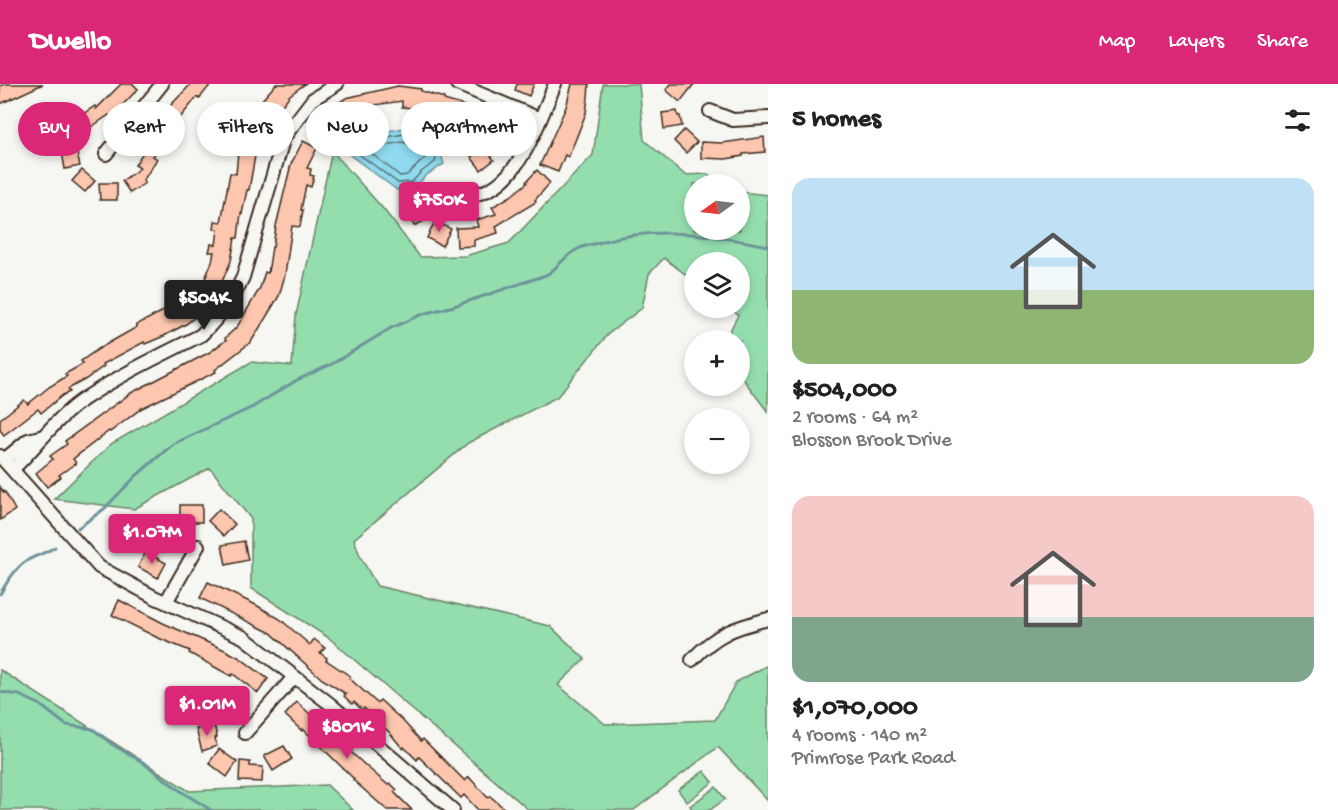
<!DOCTYPE html>
<html lang="en">
<head>
<meta charset="utf-8">
<style>
  :root { --surface:#fff; --page:#f6f6f6; --text:#222; --muted:#767676; --accent:#db2777 }
  body { margin:0; font-family:"Gochi Hand",sans-serif; background:var(--page); color:var(--text); height:100vh; display:flex; flex-direction:column; font-size:22px; white-space:nowrap }
  * { box-sizing:border-box; margin:0 }
  p { font-size:20px; color:var(--muted) }
  .icon { flex:none; width:33px; height:33px; fill:none; stroke:currentColor; stroke-width:2; stroke-linecap:round; stroke-linejoin:round }
  .map { position:relative; flex:1; overflow:hidden }
  .drawer { display:flex; flex-direction:column; background:var(--surface); width:570px }
  .drawer>* { flex:none }
  .guide { position:absolute; left:18px; top:18px; width:570px; height:54px; display:flex; gap:12px }
  .needle { width:39px; rotate:256deg }
  .controls { position:absolute; left:684px; top:90px; display:grid; gap:12px }
  .controls a { display:grid; place-items:center; width:66px; height:66px; border-radius:50%; background:var(--surface); box-shadow:0 3px 9px #0003; font-size:30px }
  .price { position:absolute; translate:-50% -51px; padding:0 14px; border-radius:6px; background:var(--accent); color:#fff; font-size:20px; line-height:39px; filter:drop-shadow(0 2px 3px #0008) }
  .price::after { content:''; position:absolute; left:50%; top:36px; width:18px; height:14px; margin-left:-9px; background:inherit; clip-path:polygon(0 0,100% 0,50% 100%) }
  .price.selected { background:#222; color:#fff }
  ul { padding:0; list-style:none }
  li { display:grid; align-content:center; gap:12px; height:318px; padding:0 24px }
  li span { display:grid; place-items:center; height:186px; border-radius:18px; color:#555 }
  li>.icon { margin-inline-start:auto }
  span .icon { width:108px; height:108px; fill:#fffc; stroke-width:1 }
  li b { font-size:26px }
  h2 { display:flex; justify-content:space-between; align-items:center; height:72px; padding:0 24px; font-size:26px }
  .chip { padding:0 21px; border-radius:27px; background:var(--surface); box-shadow:0 3px 9px #0003; font-size:21px; line-height:54px }
  .chip.selected { background:var(--accent); color:#fff }
  header { display:flex; align-items:center; gap:36px; box-sizing:border-box; height:84px; padding:0 30px; background:var(--accent); color:#fff }
  header strong { font-size:28px }
  nav { display:flex; gap:33px; margin-inline-start:auto; font-size:21px }
  main { display:flex; flex:1; min-height:0 }
  .map>svg:first-child { display:block }
</style>
</head>
<body>
<header>
<strong>Dwello</strong>
<nav><a>Map</a><a>Layers</a><a>Share</a></nav>
</header>
<main>
<div class="map">
<svg width="768" height="726" viewBox="0 0 768 726">
  <rect width="100%" height="100%" fill="#f6f6f2"/>
  <filter id="ink" filterUnits="userSpaceOnUse"><feTurbulence type="fractalNoise" baseFrequency=".0167" numOctaves="2"/><feDisplacementMap in="SourceGraphic" scale="12" xChannelSelector="R" yChannelSelector="G"/><feConvolveMatrix kernelMatrix="1 2 1 2 8 2 1 2 1" color-interpolation-filters="sRGB"/></filter>
  <g filter="url(#ink)">
    <g fill="#94deae" stroke="#688466" stroke-width="1.5">
      <polygon points="603,0 639,0 644,56 685,91 707,90 726,100 694,100 694,146 740,146 740,108 768,111 768,328 740,291 740,256 725,256 738,231 729,224 740,224 740,178 694,178 694,197 664,174 649,190 642,224 608,250 557,313 468,359 354,455 360,472 377,502 550,542 585,575 558,601 605,640 715,636 736,598 768,581 768,717 718,663 634,726 529,726 329,554 251,504 251,435 210,384 134,425 54,415 111,360 251,278 292,282 296,231 332,67 385,127 420,173 465,172 509,159 593,71"/>
      <polygon points="0,586 189,707 327,701 353,726 0,726"/>
      <polygon points="704,687 713,698 687,718 678,706"/>
      <polygon points="716,703 725,715 710,726 693,726 690,722"/>
    </g>
    <polygon fill="#8fdaef" stroke="#6d949b" stroke-width="1.5" points="405,44 437,58 444,80 425,92 415,104 397,106 350,71 350,58 364,51"/>
    <g fill="none" stroke-linecap="round" stroke-linejoin="round">
      <g stroke="#5d7072" stroke-width="1.5">
        <polygon points="404,50 432,63 436,75 435,78 421,88 412,98 398,99 356,68 357,62 366,57"/>
        <polygon points="403,58 425,68 427,72 407,91 400,92 368,67 370,64"/>
      </g>
      <g stroke="#6d949b" stroke-width="3">
        <path d="M78,444L104,425L136,392L173,360L253,323L297,296L332,280L391,244L423,230L454,222L546,191C558,184 565,171 578,165C585,161 596,160 604,157C659,142 713,151 768,162"/>
        <path d="M0,510C7,498 16,483 28,476C37,471 46,469 55,463"/>
        <polyline points="0,608 19,611 39,620 66,641 93,645 113,661 141,677 182,708 211,726"/>
      </g>
    </g>
    <g fill="#fdc6af" stroke="#3b2a1e" stroke-width="1.5">
      <polygon points="5,0 43,0 0,20 0,2"/>
      <polygon points="121,0 133,0 138,5 111,33 109,31 84,48 77,61 64,54 74,36 95,22 96,25"/>
      <polygon points="191,0 211,0 199,15 197,13 165,52 167,54 153,72 157,75 143,97 145,99 130,109 122,97 140,84 135,81 149,59 145,56 171,21"/>
      <polygon points="276,0 305,0 290,11 272,34 266,48 264,47 258,67 256,66 249,106 247,106 242,130 241,129 238,154 235,154 231,177 217,209 200,229 186,240 164,252 145,260 144,258 103,280 104,282 86,295 68,305 70,308 63,311 41,329 38,325 4,351 0,346 0,335 8,329 24,316 28,320 49,303 67,292 65,290 83,280 81,277 100,264 137,243 136,241 169,224 171,227 190,213 204,197 212,178 214,168 209,168 211,160 216,161 218,145 214,145 215,137 221,138 230,89 236,90 238,68 246,46 255,24"/>
      <polygon points="517,0 534,0 529,12 515,6"/>
      <polygon points="572,0 589,0 588,13 586,29 575,57 568,73 565,71 558,88 540,81 566,23"/>
      <polygon points="671,0 694,0 680,18 666,6"/>
      <polygon points="398,2 421,5 421,7 444,14 444,16 465,22 464,26 483,31 479,48 442,36 443,33 423,28 423,25 402,23 402,17 374,21 375,24 354,29 358,36 331,52 334,55 328,61 311,44 329,25 346,14"/>
      <polygon points="677,27 678,32 680,32 682,42 664,45 662,29"/>
      <polygon points="496,39 515,44 510,60 494,56 497,53 493,52"/>
      <polygon points="684,46 697,58 686,69 674,57"/>
      <polygon points="764,53 765,68 743,70 743,72 726,75 701,74 701,58 722,59"/>
      <polygon points="303,57 317,64 307,84 311,85 310,91 314,92 311,103 306,101 301,126 303,126 300,143 292,142 285,191 279,212 251,258 215,286 216,288 142,324 110,348 109,347 73,375 76,379 59,391 61,393 47,403 36,389 53,375 50,372 67,360 65,357 131,309 210,268 226,256 225,254 237,243 260,204 265,188 268,189 272,163 273,163 276,142 291,80"/>
      <polygon points="485,63 494,76 481,86 471,73"/>
      <polygon points="76,65 80,82 65,85 62,68"/>
      <polygon points="82,86 95,97 85,108 72,97"/>
      <polygon points="537,86 550,99 535,116 536,118 496,142 498,149 474,156 474,162 457,163 456,144 478,143 476,136 496,130 492,123 511,112 527,99 526,98"/>
      <polygon points="99,99 117,99 117,116 100,116"/>
      <polygon points="425,118 432,133 414,142 407,126"/>
      <polygon points="435,137 451,145 442,162 427,154"/>
      <polygon points="0,403 4,409 5,408 15,426 0,436"/>
      <rect x="180" y="421" width="22" height="17"/>
      <polygon points="219,425 235,440 224,452 208,437"/>
      <polygon points="162,432 175,441 164,458 151,449"/>
      <polygon points="244,457 248,476 226,481 222,461"/>
      <polygon points="146,468 166,479 158,494 138,483"/>
      <polygon points="208,498 256,521 280,535 310,561 314,555 325,564 320,569 327,574 326,576 350,592 349,594 377,619 380,616 403,637 421,657 423,655 465,697 469,693 488,714 490,712 506,726 478,726 464,711 461,714 419,673 417,676 404,663 403,665 390,649 364,624 362,626 354,618 352,620 344,612 346,610 322,595 271,549 200,514"/>
      <polygon points="119,516 163,539 225,566 240,574 268,595 258,609 233,590 231,592 189,569 190,567 156,553 112,531"/>
      <polygon points="224,607 235,620 219,634 208,621"/>
      <polygon points="297,618 366,682 388,701 390,699 397,706 394,708 412,726 387,726 353,696 354,695 303,645 302,647 285,631"/>
      <polygon points="214,640 217,653 215,654 217,662 202,667 196,645"/>
      <polygon points="284,662 292,675 273,687 264,672"/>
      <polygon points="219,665 237,678 227,693 209,679"/>
      <polygon points="240,677 250,678 250,682 263,683 262,698 239,697"/>
    </g>
    <g fill="none" stroke-linecap="round" stroke-linejoin="round">
      <defs>
        <g id="minor">
          <polyline points="457,0 540,35"/>
          <polyline points="710,27 733,36 768,34"/>
          <polyline points="106,70 162,0"/>
          <path d="M455,117C467,113 480,110 490,105C523,88 541,33 555,0"/>
          <polyline points="0,372 99,483 154,513 243,553 330,620 453,726"/>
          <polyline points="4,376 28,356 44,352"/>
          <path d="M13,385C36,363 57,333 84,315C121,290 162,271 201,251C219,233 233,216 243,193L284,53L313,15L337,0"/>
          <polyline points="166,518 198,462"/>
          <path d="M692,576C717,549 734,544 768,535"/>
          <polyline points="245,649 294,593"/>
        </g>
      </defs>
      <use href="#minor" stroke="#3b2a1e" stroke-width="16"/>
      <use href="#minor" stroke="#f6f6f2" stroke-width="12"/>
    </g>
  </g>
</svg>
<div class="controls">
<a><svg class="needle" viewBox="-14 -14 28 28"><path d="M0-13l5 13h-10z" fill="#e53935"/><path d="M0 13l5-13h-10z" fill="#767676"/></svg></a>
<a><svg class="icon" aria-label="layers" viewBox="0 0 24 24"><path d="M12 4l9 5-9 5-9-5zM3 14l9 5 9-5"/></svg></a>
<a>+</a>
<a>−</a>
</div>
<b class="price" style="left:439px;top:149px">$750K</b>
<b class="price selected" style="left:204px;top:247px">$504K</b>
<b class="price" style="left:152px;top:481px">$1.07M</b>
<b class="price" style="left:207px;top:653px">$1.01M</b>
<b class="price" style="left:347px;top:676px">$801K</b>
<div class="guide">
<a class="chip selected">Buy</a>
<a class="chip">Rent</a>
<a class="chip">Filters</a>
<a class="chip">New</a>
<a class="chip">Apartment</a>
</div>
</div>
<section class="drawer">
<h2>5 homes<svg class="icon" aria-label="filters" viewBox="0 0 24 24"><path d="M4 7h16M4 17h16"/><circle cx="9" cy="7" r="2"/><circle cx="15" cy="17" r="2"/></svg></h2>
<ul>
<li><span style="background:linear-gradient(#bfe0f5 60%,#8fb573 0)"><svg class="icon" aria-label="home" viewBox="0 0 24 24"><path d="M3 11l9-7 9 7M6 9v11h12V9"/></svg></span><div><b>$504,000</b><p>2 rooms · 64 m²</p><p>Blosson Brook Drive</p></div></li>
<li><span style="background:linear-gradient(#f6c9c9 65%,#7fa58c 0)"><svg class="icon" aria-label="home" viewBox="0 0 24 24"><path d="M3 11l9-7 9 7M6 9v11h12V9"/></svg></span><div><b>$1,070,000</b><p>4 rooms · 140 m²</p><p>Primrose Park Road</p></div></li>
</ul>
</section>
</main>
</body>
</html>
